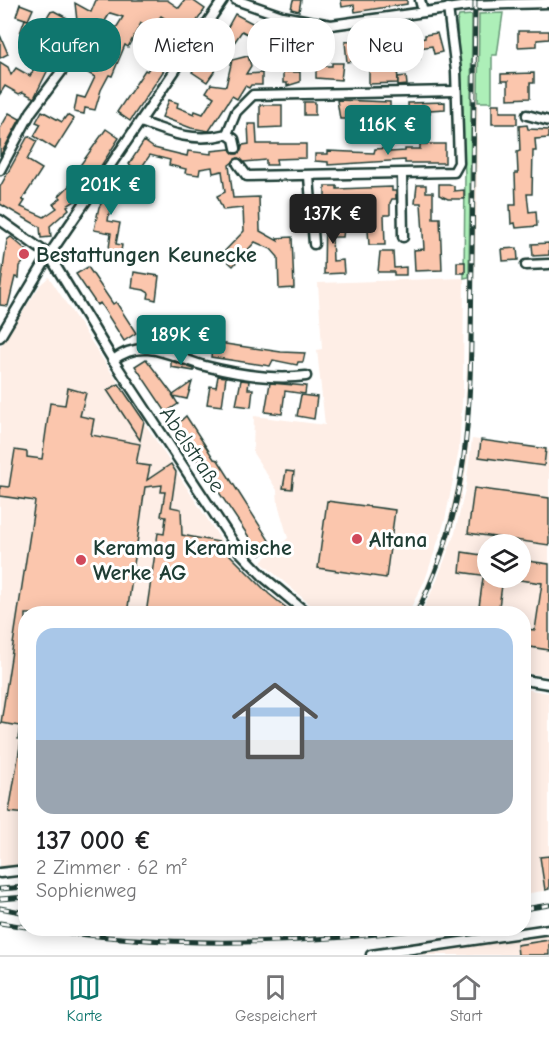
<!DOCTYPE html>
<html lang="de">
<head>
<meta charset="utf-8">
<style>
  :root { --surface:#fff; --page:#f6f6f6; --text:#202124; --muted:#757577; --line:#e0e0e0; --accent:#0f766e }
  body { margin:0; font-family:"Comic Neue",sans-serif; background:var(--page); color:var(--text); height:100vh; display:flex; flex-direction:column; font-size:22px; white-space:nowrap }
  * { box-sizing:border-box; margin:0 }
  p { font-size:20px; color:var(--muted) }
  .icon { flex:none; width:33px; height:33px; fill:none; stroke:currentColor; stroke-width:2; stroke-linecap:round; stroke-linejoin:round }
  .map { position:relative; flex:1; overflow:hidden }
  .side { position:absolute; left:18px; top:606px; width:513px; height:330px; display:flex; flex-direction:column; background:var(--surface); border-radius:24px; box-shadow:0 3px 15px #0003 }
  .side>* { flex:none }
  .guide { position:absolute; left:18px; top:18px; width:513px; height:54px; display:flex; gap:12px }
  .buttons { position:absolute; left:477px; top:534px; display:grid; gap:12px }
  .buttons a { display:grid; place-items:center; width:54px; height:54px; border-radius:50%; background:var(--surface); box-shadow:0 3px 15px #0003; font-size:30px }
  .price { position:absolute; translate:-50% -51px; padding:0 14px; border-radius:6px; background:var(--accent); color:#fff; font-size:20px; line-height:39px; filter:drop-shadow(0 2px 3px #0008) }
  .price::after { content:''; position:absolute; left:50%; top:36px; width:18px; height:14px; margin-left:-9px; background:inherit; clip-path:polygon(0 0,100% 0,50% 100%) }
  .price.current { background:#222; color:#fff }
  ul { padding:0; list-style:none }
  li { display:grid; align-content:center; gap:12px; height:318px; padding:0 18px }
  li+li { border-top:2px solid var(--line) }
  li span { display:grid; place-items:center; height:186px; border-radius:18px; color:#555 }
  li>.icon { margin-inline-start:auto }
  span .icon { width:108px; height:108px; fill:#fffc; stroke-width:1 }
  li b { font-size:26px }
  .chip { padding:0 21px; border-radius:24px; background:var(--surface); box-shadow:0 3px 15px #0003; font-size:21px; line-height:54px }
  .chip.current { background:var(--accent); color:#fff }
  .dock { display:flex; justify-content:space-around; align-items:center; height:84px; border-top:2px solid var(--line); background:var(--surface); font-size:16px; color:var(--muted) }
  .dock a { display:grid; justify-items:center; gap:3px }
  .dock .current { color:var(--accent) }
  .map>svg:first-child { display:block }
</style>
</head>
<body>
<div class="map">
<svg width="549" height="955" viewBox="0 0 549 955">
  <rect width="100%" height="100%" fill="#fff"/>
  <filter id="ink" filterUnits="userSpaceOnUse"><feTurbulence type="fractalNoise" baseFrequency=".0167" numOctaves="2"/><feDisplacementMap in="SourceGraphic" scale="12" xChannelSelector="R" yChannelSelector="G"/><feConvolveMatrix kernelMatrix="1 2 1 2 8 2 1 2 1" color-interpolation-filters="sRGB"/></filter>
  <g filter="url(#ink)">
    <g fill="#feeee6" fill-rule="evenodd">
      <polygon points="472,0 479,0 477,200 468,459 460,502 447,549 422,608 419,613 412,614 427,584 443,542 463,457 468,343"/>
      <polygon points="49,277 232,557 270,594 296,613 26,614 25,876 0,879 0,347 41,284"/>
      <polygon points="464,278 463,387 459,450 445,520 425,580 408,613 320,613 261,562 288,538 278,504 277,490 253,453 254,416 325,425 317,350 322,349 318,283"/>
      <path d="M472,439L549,450V676L524,673V614H421L437,580L455,533L466,485ZM488,544H520V578H488Z"/>
      <polygon points="524,689 549,693 549,890 524,894"/>
      <polygon points="549,935 549,955 417,955"/>
    </g>
    <g fill="#adefb8" stroke="#669676" stroke-width="1.5">
      <polygon points="503,13 497,55 492,55 492,102 478,102 479,14"/>
      <polygon points="472,15 469,277 464,278 465,174 457,22 459,16"/>
    </g>
    <g fill="#fbc6ad" stroke="#1f3d34" stroke-width="1.5">
      <polygon points="96,0 167,0 179,8 185,0 192,0 205,9 130,121 117,112 145,70 147,71 161,51 158,49 174,24 161,16 153,26 141,23 128,47 125,45 112,76 109,75 101,90 95,110 85,108 84,114 74,112 77,96 85,98 95,77 88,73 123,17 110,13 100,29 84,20 82,24 77,21 75,3 91,12"/>
      <polygon points="293,0 301,0 299,11 291,9"/>
      <polygon points="341,0 407,0 407,4 355,12 354,5 342,7"/>
      <polygon points="20,4 33,9 28,20 16,16"/>
      <polygon points="54,11 69,19 63,29 67,31 35,96 34,98 23,92 19,94 5,86 0,94 0,62 8,67 11,75 16,68 30,76 40,59 29,49 35,39 20,33 25,19 42,26 50,12"/>
      <polygon points="235,14 254,24 256,21 292,40 286,49 276,44 273,48 242,31 207,82 192,72 219,31 224,34"/>
      <polygon points="518,31 549,31 549,39 537,40 537,46 518,47"/>
      <polygon points="437,33 442,52 434,54 432,46 419,48 420,59 397,63 398,83 369,84 369,59 347,62 345,42 363,40 364,48 425,38 425,35"/>
      <polygon points="0,35 8,54 0,58"/>
      <polygon points="248,56 251,66 246,74 262,73 262,85 251,85 249,88 245,86 237,99 232,96 209,131 191,128 162,117 169,100 178,103 177,107 194,114 195,111 203,114 214,97 206,92 211,84 226,86 232,60"/>
      <polygon points="332,63 343,63 341,80 316,78 316,66 332,66"/>
      <polygon points="283,72 300,72 300,82 287,86 287,83 283,83"/>
      <polygon points="534,73 534,83 530,83 530,98 508,99 508,81 501,81 501,74"/>
      <polygon points="406,76 407,85 398,86 398,77"/>
      <polygon points="337,100 390,102 390,120 371,123 371,121 360,119 340,119"/>
      <rect x="304" y="102" width="11" height="13"/>
      <polygon points="445,102 445,109 430,110 430,114 424,114 424,122 409,122 408,103"/>
      <polygon points="492,104 500,104 500,112 517,112 517,124 492,124"/>
      <polygon points="260,105 282,105 282,127 260,128"/>
      <polygon points="42,111 62,122 67,115 74,119 55,149 34,136 41,124 36,122"/>
      <polygon points="9,113 20,119 0,156 0,129"/>
      <polygon points="248,124 256,124 257,144 306,144 306,158 276,159 277,165 266,165 266,160 244,162 238,158 229,165 233,198 259,197 260,231 278,241 277,238 292,237 294,288 279,289 278,257 271,249 255,242 233,266 221,255 244,231 243,208 223,210 217,196 225,192 222,171 213,173 212,167 200,169 199,175 185,173 186,169 169,165 170,160 150,155 139,171 129,164 144,141 154,148 187,156 188,151 211,154 211,151 230,149 234,154 238,154 243,145 249,144"/>
      <polygon points="527,125 528,129 549,130 549,138 535,139 536,151 533,151 532,194 527,194 529,212 536,211 537,226 516,228 515,223 511,224 510,205 516,205 515,173 518,173 517,152 520,151 519,126"/>
      <polygon points="106,129 119,138 90,183 73,198 75,201 67,206 69,209 50,226 51,237 41,238 40,227 0,204 0,187 28,136 37,141 27,160 42,169 22,200 25,201 21,207 44,217 57,208 53,204 61,198 59,196 73,182 71,179 78,174 76,171"/>
      <polygon points="420,144 445,144 445,163 405,163 405,160 328,165 328,162 315,161 315,154 328,154 328,151 374,153 375,149 390,148 390,152 405,151 405,149 420,149"/>
      <polygon points="117,178 131,183 120,199 116,197 110,207 108,221 120,223 116,244 122,245 120,257 114,257 108,256 111,233 94,230 99,207"/>
      <polygon points="439,184 449,184 454,186 454,191 464,190 464,199 448,199 439,195"/>
      <polygon points="417,185 426,185 426,192 433,192 433,218 440,218 442,270 415,271 414,250 424,249 421,203 415,203"/>
      <polygon points="325,186 337,186 337,189 392,187 392,191 396,191 396,199 392,199 390,203 390,215 384,215 385,245 369,245 367,215 355,215 355,205 348,205 348,203 325,200"/>
      <polygon points="332,215 332,219 345,219 343,237 332,237 333,261 343,260 344,273 324,274 325,216"/>
      <polygon points="11,237 31,254 20,266 19,278 15,277 8,306 0,305 0,291 7,240"/>
      <polygon points="549,243 549,255 533,256 532,244"/>
      <polygon points="517,248 518,260 503,261 502,249"/>
      <polygon points="380,252 393,252 394,268 406,267 406,275 394,275 394,272 378,272"/>
      <rect x="457" y="262" width="8" height="11"/>
      <polygon points="88,267 113,304 116,302 136,333 124,341 100,303 97,305 76,274"/>
      <polygon points="134,272 159,276 156,300 148,298 149,293 144,290 132,288"/>
      <polygon points="156,326 209,334 212,342 281,352 305,353 303,362 298,362 297,365 273,360 270,366 211,357 212,349 158,341 159,334 155,333"/>
      <polygon points="146,359 173,395 192,382 187,399 173,396 178,404 166,412 135,366"/>
      <polygon points="171,361 194,369 194,371 171,367"/>
      <polygon points="218,376 226,377 222,406 207,404 210,386 216,387"/>
      <polygon points="241,380 249,381 248,389 253,389 251,407 236,405"/>
      <polygon points="270,383 306,386 305,394 285,391 282,414 265,412"/>
      <polygon points="119,384 144,421 140,440 107,390"/>
      <polygon points="68,388 86,393 80,416 94,419 91,435 140,444 136,464 150,466 147,480 171,464 176,472 171,507 181,509 182,535 219,542 218,549 226,551 269,594 294,614 146,614 158,533 164,534 166,517 161,516 165,492 161,492 162,485 145,487 127,614 26,614 26,814 9,812 21,740 18,739 20,726 1,723 35,501 0,496 0,486 9,487 15,450 27,452 27,457 42,459 50,403 65,405"/>
      <polygon points="301,395 317,397 314,419 297,416"/>
      <polygon points="186,416 214,459 218,460 272,545 261,555 196,458 199,456 190,443 188,445 175,426"/>
      <polygon points="481,440 546,449 544,466 479,457"/>
      <polygon points="286,471 294,472 292,489 283,488"/>
      <polygon points="474,488 549,498 549,545 468,533"/>
      <polygon points="327,501 395,510 386,578 318,568"/>
      <polygon points="462,552 488,556 488,576 460,572"/>
      <polygon points="520,560 549,564 549,650 524,646 525,629 535,630 542,583 520,580"/>
      <polygon points="483,578 503,578 498,614 478,614"/>
      <polygon points="549,856 549,889 545,890 540,857"/>
      <polygon points="549,940 549,955 518,955 517,945"/>
    </g>
    <g fill="none" stroke-linecap="round" stroke-linejoin="round">
      <defs>
        <g id="street">
          <polyline points="236,0 282,16 331,25 475,5 549,3"/>
          <polyline points="420,0 423,11"/>
          <polyline points="527,115 549,121"/>
          <path d="M141,122C170,133 195,143 227,134L234,139L236,148"/>
          <polyline points="227,134 236,112 253,95 456,91"/>
          <polyline points="238,164 247,176 454,172 459,163 456,71 448,8"/>
          <polyline points="0,170 31,112 85,40"/>
          <polyline points="402,175 403,237"/>
          <polyline points="309,176 314,244"/>
          <polyline points="0,220 49,255 113,360 239,551 266,579 308,614"/>
          <polyline points="526,265 549,264"/>
          <polyline points="0,337 49,255 223,0"/>
          <path d="M113,360C145,336 172,357 205,366C236,374 275,380 306,376"/>
          <polyline points="524,680 549,684"/>
          <polyline points="0,873 26,870"/>
          <polyline points="371,955 549,929"/>
        </g>
      </defs>
      <use href="#street" stroke="#1f3d34" stroke-width="13"/>
      <use href="#street" stroke="#fff" stroke-width="8"/>
      <defs>
        <g id="rail">
          <path d="M416,614C476,499 470,385 472,259C473,173 474,86 475,0"/>
          <polyline points="0,889 26,887"/>
          <polyline points="0,899 26,897"/>
          <polyline points="0,908 26,913"/>
          <polyline points="524,909 549,905"/>
          <polyline points="0,923 26,927"/>
          <path d="M36,928C167,949 299,945 430,928"/>
          <polyline points="193,928 284,928"/>
        </g>
      </defs>
      <use href="#rail" stroke="#1f3d34" stroke-width="5"/>
      <use href="#rail" stroke="#fff" stroke-width="3" stroke-dasharray="9" stroke-linecap="butt"/>
    </g>
  </g>
  <g fill="#d1495b" stroke="#fff" stroke-width="2">
    <circle cx="24" cy="254" r="6"/>
    <circle cx="357" cy="539" r="6"/>
    <circle cx="81" cy="560" r="6"/>
  </g>
  <g text-anchor="middle" stroke-width="6" stroke-linejoin="round" paint-order="stroke">
    <g font-size="22" font-weight="bold" fill="#1f3d34" stroke="#fff" text-anchor="start">
      <text x="36" y="262">Bestattungen Keunecke</text>
      <text x="369" y="547">Altana</text>
      <text x="93" y="555">Keramag Keramische<tspan x="93" dy="25">Werke AG</tspan></text>
    </g>
    <g font-size="22" fill="#1f3d34" stroke="#fff">
      <text transform="translate(193 449) rotate(56)" y="8">Abelstraße</text>
    </g>
  </g>
</svg>
<div class="buttons">
<a><svg class="icon" aria-label="layers" viewBox="0 0 24 24"><path d="M12 4l9 5-9 5-9-5zM3 14l9 5 9-5"/></svg></a>
</div>
<b class="price" style="left:388px;top:156px">116K €</b>
<b class="price" style="left:111px;top:216px">201K €</b>
<b class="price current" style="left:333px;top:245px">137K €</b>
<b class="price" style="left:181px;top:366px">189K €</b>
<div class="guide">
<a class="chip current">Kaufen</a>
<a class="chip">Mieten</a>
<a class="chip">Filter</a>
<a class="chip">Neu</a>
</div>
<section class="side">
<ul>
<li><span style="background:linear-gradient(#a9c7e8 60%,#9aa5b1 0)"><svg class="icon" aria-label="home" viewBox="0 0 24 24"><path d="M3 11l9-7 9 7M6 9v11h12V9"/></svg></span><div><b>137 000 €</b><p>2 Zimmer · 62 m²</p><p>Sophienweg</p></div></li>
</ul>
</section>
</div>
<nav class="dock">
<a class="current"><svg class="icon" aria-label="map" viewBox="0 0 24 24"><path d="M3 6l6-2 6 2 6-2v14l-6 2-6-2-6 2zM9 4v14M15 6v14"/></svg>Karte</a>
<a><svg class="icon" aria-label="saved" viewBox="0 0 24 24"><path d="M7 4h10v16l-5-4-5 4z"/></svg>Gespeichert</a>
<a><svg class="icon" aria-label="home" viewBox="0 0 24 24"><path d="M3 11l9-7 9 7M6 9v11h12V9"/></svg>Start</a>
</nav>
</body>
</html>
